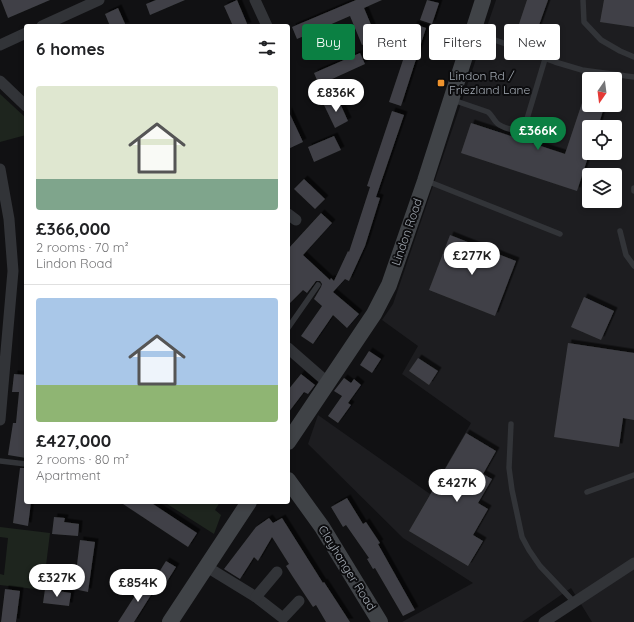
<!DOCTYPE html>
<html lang="en">
<head>
<meta charset="utf-8">
<style>
  :root { --surface:#fff; --page:#f6f6f6; --text:#202124; --muted:#757577; --line:#e0e0e0; --accent:#0b8043 }
  body { margin:0; font-family:Quicksand,sans-serif; background:var(--page); color:var(--text); height:100vh; display:flex; flex-direction:column; font-size:15px; white-space:nowrap }
  * { box-sizing:border-box; margin:0 }
  p { font-size:13px; color:var(--muted) }
  .icon { flex:none; width:22px; height:22px; fill:none; stroke:currentColor; stroke-width:2; stroke-linecap:round; stroke-linejoin:round }
  .map { position:relative; flex:1; overflow:hidden }
  .details { position:absolute; left:24px; top:24px; width:266px; height:480px; display:flex; flex-direction:column; background:var(--surface); border-radius:4px; box-shadow:0 2px 6px #0003 }
  .details>* { flex:none }
  .hud { position:absolute; left:302px; top:24px; width:272px; height:36px; display:flex; gap:8px }
  .needle { width:26px; rotate:194deg }
  .fabs { position:absolute; left:582px; top:72px; display:grid; gap:8px }
  .fabs a { display:grid; place-items:center; width:40px; height:40px; border-radius:4px; background:var(--surface); box-shadow:0 2px 6px #0003; font-size:20px }
  .price { position:absolute; translate:-50% -34px; padding:0 9px; border-radius:14px; background:#fff; color:#222; font-size:13px; line-height:26px; filter:drop-shadow(0 1px 2px #0008) }
  .price::after { content:''; position:absolute; left:50%; top:24px; width:12px; height:9px; margin-left:-6px; background:inherit; clip-path:polygon(0 0,100% 0,50% 100%) }
  .price.on { background:var(--accent); color:#fff }
  ul { padding:0; list-style:none }
  li { display:grid; align-content:center; gap:8px; height:212px; padding:0 12px }
  li+li { border-top:1px solid var(--line) }
  li span { display:grid; place-items:center; height:124px; border-radius:4px; color:#555 }
  li>.icon { margin-inline-start:auto }
  span .icon { width:72px; height:72px; fill:#fffc; stroke-width:1 }
  li b { font-size:17px }
  h2 { display:flex; justify-content:space-between; align-items:center; height:48px; padding:0 12px; font-size:17px }
  .chip { padding:0 14px; border-radius:4px; background:var(--surface); box-shadow:0 2px 6px #0003; font-size:14px; line-height:36px }
  .chip.on { background:var(--accent); color:#fff }
  .map>svg:first-child { display:block }
</style>
</head>
<body>
<div class="map">
<svg width="634" height="622" viewBox="0 0 634 622">
  <defs>
    <filter id="shadow"><feDropShadow dx="3.5" dy="-3.5" stdDeviation="0" flood-color="#0009"/></filter>
  </defs>
  <rect width="100%" height="100%" fill="#111113"/>
  <path fill="#1d1d20" fill-rule="evenodd" d="M496,0H634V622H592L571,588L522,622H402L473,583L403,538L308,444L318,415L430,494L471,423L402,374L418,346L382,320L393,304ZM589,79H615V105H589ZM589,127H615V153H589ZM589,175H615V201H589Z"/>
  <g fill="#1e251e">
    <polygon points="0,94 26,118 26,135 0,142"/>
    <polygon points="164,502 220,502 215,510 221,515 214,534"/>
    <polygon points="0,527 50,533 43,590 0,585 0,574 4,575 8,538 0,537"/>
  </g>
  <g fill="#404146" filter="url(#shadow)">
    <polygon points="1,0 50,0 8,18"/>
    <polygon points="156,0 185,0 150,15 146,4"/>
    <polygon points="237,0 248,26 233,26 224,6"/>
    <polygon points="356,0 382,0 364,8 377,39 362,45 350,16 297,39 292,27"/>
    <polygon points="427,0 439,3 432,24 420,20"/>
    <polygon points="527,0 548,0 534,39 516,33"/>
    <polygon points="604,0 634,0 634,27 600,22"/>
    <polygon points="118,8 126,26 110,26 105,14"/>
    <polygon points="414,24 426,28 401,106 389,102 408,45 407,44"/>
    <polygon points="360,53 365,64 319,85 314,73"/>
    <polygon points="338,99 348,121 335,128 324,105"/>
    <polygon points="583,100 589,102 589,105 597,105 604,107 598,127 589,127 589,154 577,191 461,153 471,123 565,154"/>
    <polygon points="288,110 303,142 288,149"/>
    <polygon points="392,111 404,115 376,197 380,198 365,246 349,281 345,279 333,292 359,314 347,328 333,315 313,344 301,336 322,306 314,299 321,287 322,284 320,281 316,281 307,293 303,290 288,305 288,249 321,213 332,223 303,255 330,280 331,278 334,281 348,251 349,252 370,187 367,186"/>
    <polygon points="334,136 341,150 314,162 308,147"/>
    <polygon points="304,179 325,199 315,209 294,189"/>
    <polygon points="450,235 516,261 495,316 429,290"/>
    <polygon points="584,297 614,311 601,340 571,327"/>
    <polygon points="568,343 634,353 634,420 623,418 619,447 554,437"/>
    <polygon points="369,351 381,359 372,373 360,365"/>
    <polygon points="418,358 438,371 429,385 409,371"/>
    <polygon points="14,374 26,375 26,458 8,455 13,423 16,423 19,392 12,392"/>
    <polygon points="301,374 315,385 308,394 304,392 288,413 288,390"/>
    <polygon points="344,378 351,383 354,379 361,385 348,403 351,405 338,423 328,416 342,396 334,391"/>
    <polygon points="466,433 496,451 483,474 492,479 478,503 488,509 473,535 483,541 468,566 409,531"/>
    <polygon points="20,468 26,468 26,502 31,502 28,526 13,523"/>
    <polygon points="347,498 363,524 366,522 380,543 378,544 415,610 403,616 375,568 373,569 367,559 369,558 346,525 343,527 331,507"/>
    <polygon points="120,502 150,502 197,533 188,547"/>
    <polygon points="54,517 65,518 64,522 79,524 78,536 52,534"/>
    <polygon points="269,518 273,523 282,518 323,583 324,582 350,622 326,622 316,605 313,607 293,577 286,566 289,564 272,537 258,561 254,557 240,579 224,569 256,527"/>
    <polygon points="80,540 95,542 88,592 74,589"/>
    <polygon points="166,561 176,567 166,583 156,577"/>
    <polygon points="145,580 156,587 134,622 118,622"/>
    <polygon points="5,589 20,591 16,622 1,622"/>
    <polygon points="45,589 71,593 69,606 43,603"/>
  </g>
  <g fill="none" stroke-linecap="round" stroke-linejoin="round">
    <g stroke="#323438" stroke-width="5.5">
      <polyline points="583,0 584,22 601,40 620,51 634,57"/>
      <polyline points="473,32 555,62 582,70 634,77"/>
      <path d="M453,100L488,112C492,115 493,119 496,122C502,129 515,130 523,132L545,59"/>
      <polyline points="427,181 560,234"/>
      <polyline points="634,188 634,191"/>
      <polyline points="620,231 626,255 634,266"/>
      <polyline points="288,328 318,285"/>
      <polyline points="511,424 509,468 512,490 522,537 529,550 540,566 574,602"/>
      <polyline points="0,461 26,464"/>
      <polyline points="587,492 634,475"/>
    </g>
    <g stroke="#323438" stroke-width="11">
      <polyline points="255,0 267,26"/>
      <polyline points="42,26 99,0"/>
      <polyline points="0,45 26,33"/>
      <polyline points="0,81 26,106"/>
      <polyline points="0,169 9,219 13,271 0,420"/>
      <polyline points="288,214 296,220"/>
      <polyline points="288,348 328,383"/>
      <polyline points="207,567 256,597 283,618 299,601"/>
      <polyline points="256,597 277,572"/>
      <polyline points="544,622 634,563"/>
    </g>
    <g stroke="#404347" stroke-width="16">
      <polyline points="288,442 374,314 389,285 425,181 483,0"/>
      <polyline points="288,480 322,527 380,622"/>
      <polyline points="170,622 249,502"/>
    </g>
  </g>
  <rect fill="#ee932d" stroke="#0c0c0e" stroke-width="1.5" x="437" y="79" width="8" height="8" rx="2"/>
  <g text-anchor="middle" stroke-width="4" stroke-linejoin="round" paint-order="stroke">
    <g font-size="12" fill="#a3aab3" stroke="#0c0c0e" text-anchor="start">
      <text x="449" y="80">Lindon Rd /<tspan x="449" dy="14">Friezland Lane</tspan></text>
    </g>
    <g font-size="12" fill="#a3aab3" stroke="#0c0c0e">
      <text transform="translate(407 232) rotate(-71)" y="4">Lindon Road</text>
      <text transform="translate(347 568) rotate(58)" y="4">Clayhanger Road</text>
    </g>
  </g>
</svg>
<div class="fabs">
<a><svg class="needle" viewBox="-14 -14 28 28"><path d="M0-13l5 13h-10z" fill="#e53935"/><path d="M0 13l5-13h-10z" fill="#757577"/></svg></a>
<a><svg class="icon" aria-label="locate" viewBox="0 0 24 24"><circle cx="12" cy="12" r="6"/><path d="M12 2v4M12 18v4M2 12h4M18 12h4"/></svg></a>
<a><svg class="icon" aria-label="layers" viewBox="0 0 24 24"><path d="M12 4l9 5-9 5-9-5zM3 14l9 5 9-5"/></svg></a>
</div>
<b class="price" style="left:336px;top:113px">£836K</b>
<b class="price on" style="left:538px;top:151px">£366K</b>
<b class="price" style="left:472px;top:276px">£277K</b>
<b class="price" style="left:457px;top:503px">£427K</b>
<b class="price" style="left:57px;top:598px">£327K</b>
<b class="price" style="left:138px;top:603px">£854K</b>
<div class="hud">
<a class="chip on">Buy</a>
<a class="chip">Rent</a>
<a class="chip">Filters</a>
<a class="chip">New</a>
</div>
<section class="details">
<h2>6 homes<svg class="icon" aria-label="filters" viewBox="0 0 24 24"><path d="M4 7h16M4 17h16"/><circle cx="9" cy="7" r="2"/><circle cx="15" cy="17" r="2"/></svg></h2>
<ul>
<li><span style="background:linear-gradient(#dfe7d0 75%,#7fa58c 0)"><svg class="icon" aria-label="home" viewBox="0 0 24 24"><path d="M3 11l9-7 9 7M6 9v11h12V9"/></svg></span><div><b>£366,000</b><p>2 rooms · 70 m²</p><p>Lindon Road</p></div></li>
<li><span style="background:linear-gradient(#a9c7e8 70%,#8fb573 0)"><svg class="icon" aria-label="home" viewBox="0 0 24 24"><path d="M3 11l9-7 9 7M6 9v11h12V9"/></svg></span><div><b>£427,000</b><p>2 rooms · 80 m²</p><p>Apartment</p></div></li>
</ul>
</section>
</div>
</body>
</html>
